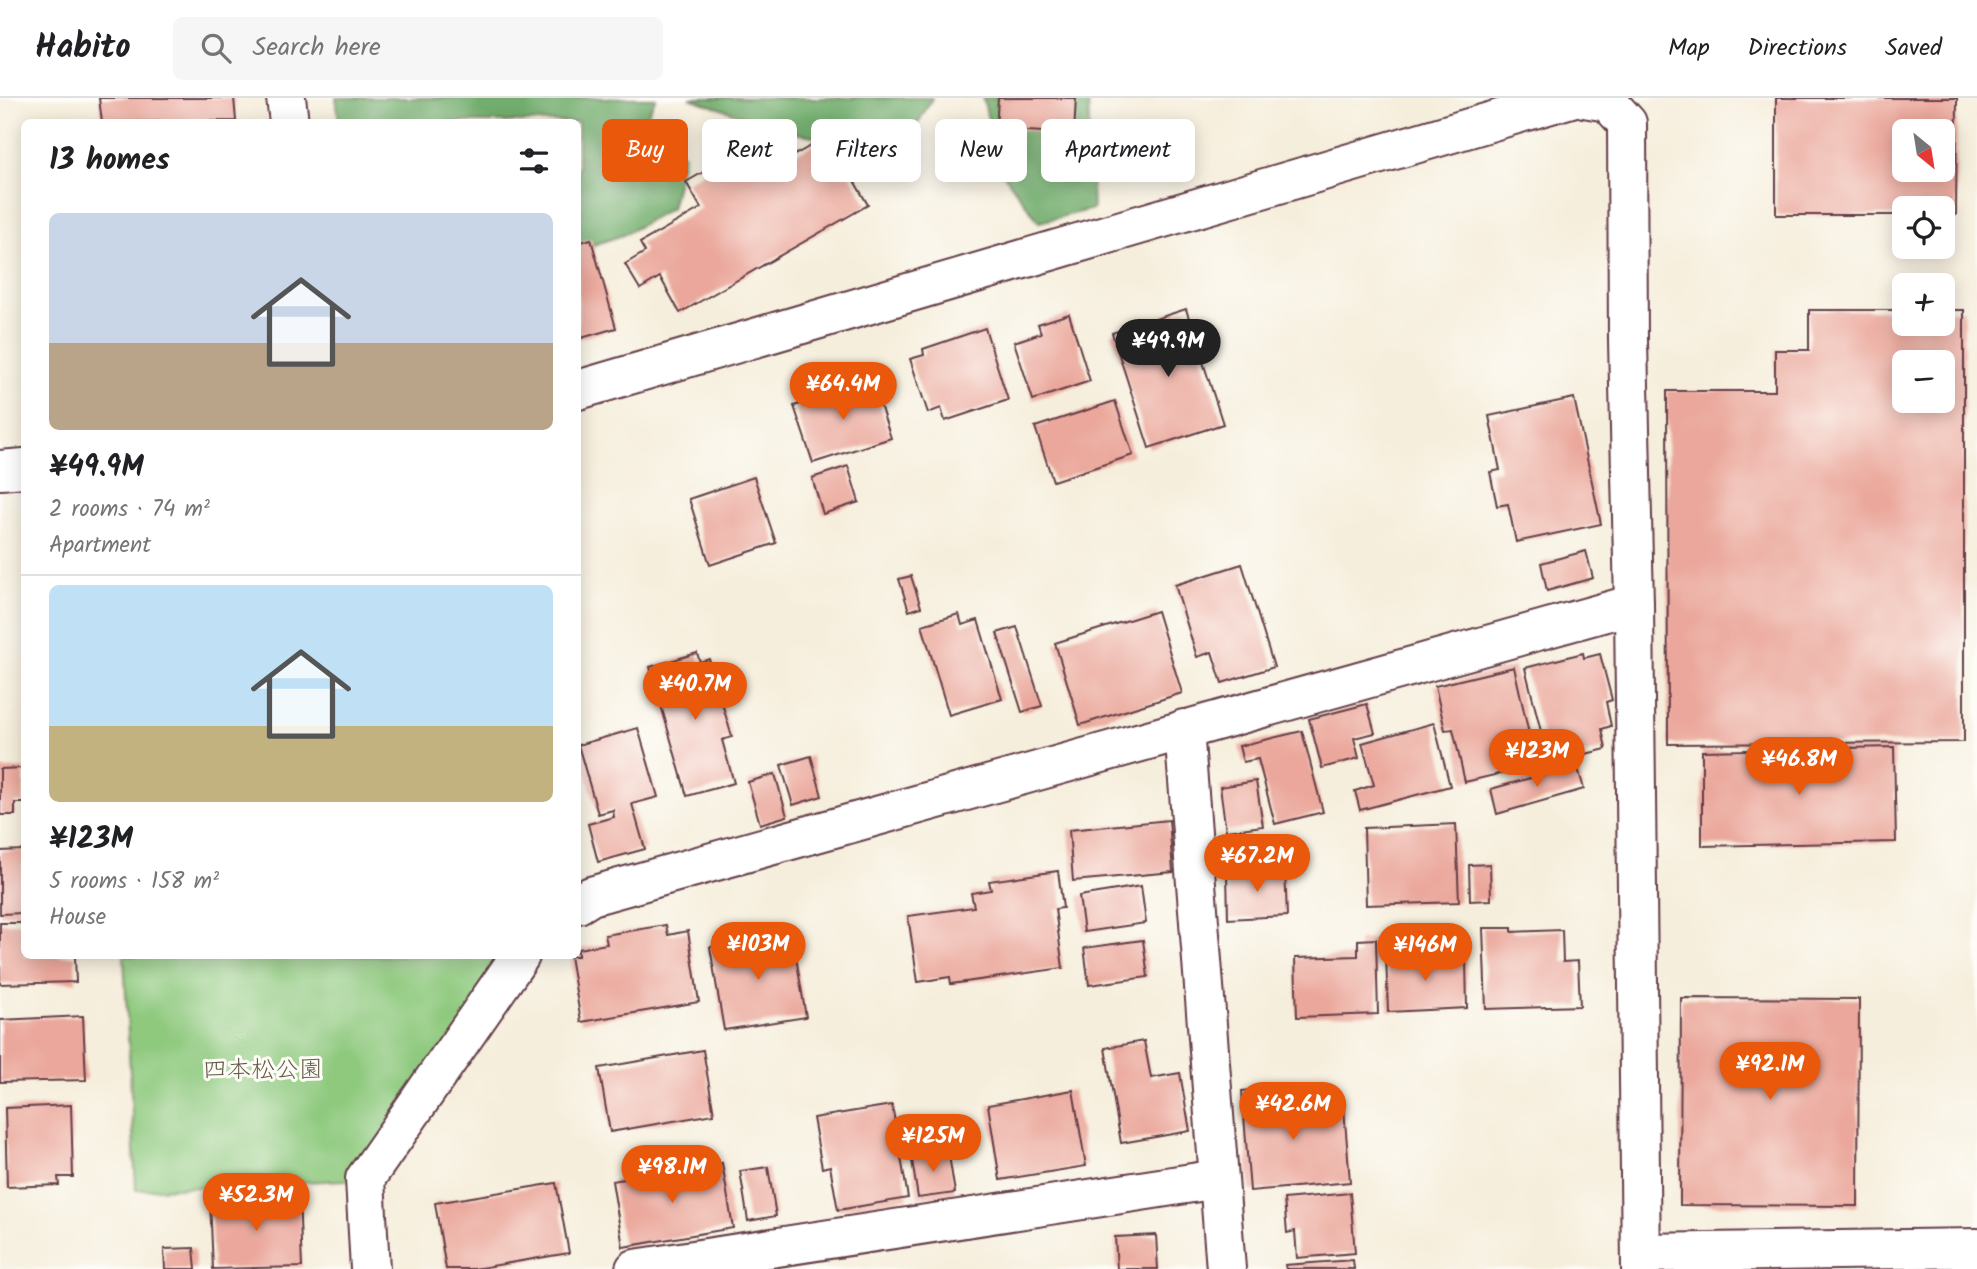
<!DOCTYPE html>
<html lang="en">
<head>
<meta charset="utf-8">
<style>
  :root { --surface:#fff; --page:#f6f6f6; --text:#202124; --muted:#757577; --line:#e0e0e0; --accent:#ea580c }
  body { margin:0; font-family:Kalam,"Klee One",sans-serif; background:var(--page); color:var(--text); height:100vh; display:flex; flex-direction:column; font-size:26px; white-space:nowrap }
  * { box-sizing:border-box; margin:0 }
  p { font-size:23px; color:var(--muted) }
  .icon { flex:none; width:38px; height:38px; fill:none; stroke:currentColor; stroke-width:2; stroke-linecap:round; stroke-linejoin:round }
  .map { position:relative; flex:1; overflow:hidden }
  .details { position:absolute; left:21px; top:21px; width:560px; height:840px; display:flex; flex-direction:column; background:var(--surface); border-radius:10px; box-shadow:0 4px 18px #0003 }
  .details>* { flex:none }
  .top-card { position:absolute; left:602px; top:21px; width:665px; height:63px; display:flex; gap:14px }
  .needle { width:46px; rotate:150deg }
  .fabs { position:absolute; left:1892px; top:21px; display:grid; gap:14px }
  .fabs a { display:grid; place-items:center; width:63px; height:63px; border-radius:10px; background:var(--surface); box-shadow:0 4px 18px #0003; font-size:35px }
  .price { position:absolute; translate:-50% -60px; padding:0 16px; border-radius:24px; background:var(--accent); color:#fff; font-size:23px; line-height:46px; filter:drop-shadow(0 2px 4px #0008) }
  .price::after { content:''; position:absolute; left:50%; top:42px; width:21px; height:16px; margin-left:-10px; background:inherit; clip-path:polygon(0 0,100% 0,50% 100%) }
  .price.current { background:#222; color:#fff }
  ul { padding:0; list-style:none }
  li { display:grid; align-content:center; gap:14px; height:371px; padding:0 28px }
  li+li { border-top:2px solid var(--line) }
  li span { display:grid; place-items:center; height:217px; border-radius:10px; color:#555 }
  li>.icon { margin-inline-start:auto }
  span .icon { width:126px; height:126px; fill:#fffc; stroke-width:1 }
  li b { font-size:30px }
  h2 { display:flex; justify-content:space-between; align-items:center; height:84px; padding:0 28px; font-size:30px }
  .chip { padding:0 24px; border-radius:10px; background:var(--surface); box-shadow:0 4px 18px #0003; font-size:24px; line-height:63px }
  .chip.current { background:var(--accent); color:#fff }
  header { display:flex; align-items:center; gap:42px; box-sizing:border-box; height:98px; padding:0 35px; background:var(--surface); border-bottom:2px solid var(--line) }
  header strong { font-size:33px }
  nav { display:flex; gap:38px; margin-inline-start:auto; font-size:24px }
  .search { width:490px; height:63px; background:var(--page); display:flex; align-items:center; gap:18px; box-sizing:border-box; padding:0 24px; border-radius:10px; color:var(--muted); font-size:26px }
  .map>svg:first-child { display:block }
</style>
</head>
<body>
<header>
<strong>Habito</strong>
<div class="search"><svg class="icon" aria-label="search" viewBox="0 0 24 24"><circle cx="10" cy="10" r="6"/><path d="M15 15l6 6"/></svg>Search here</div>
<nav><a>Map</a><a>Directions</a><a>Saved</a></nav>
</header>
<div class="map">
<svg width="1977" height="1171" viewBox="0 0 1977 1171">
  <rect width="100%" height="100%" fill="#fdfcf7"/>
  <filter id="ink" filterUnits="userSpaceOnUse"><feTurbulence type="fractalNoise" baseFrequency=".0143" numOctaves="2"/><feDisplacementMap in="SourceGraphic" scale="14" xChannelSelector="R" yChannelSelector="G"/><feConvolveMatrix kernelMatrix="1 2 1 2 8 2 1 2 1" color-interpolation-filters="sRGB"/></filter>
  <filter id="wash" filterUnits="userSpaceOnUse"><feTurbulence type="fractalNoise" baseFrequency=".00686" numOctaves="4" result="noise"/><feDisplacementMap in="SourceGraphic" scale="28" xChannelSelector="R" yChannelSelector="G"/><feGaussianBlur stdDeviation="1.57" result="paint"/><feColorMatrix in="noise" values="0 0 0 0 0 0 0 0 0 0 0 0 0 0 0 0 0 1.4 0 .05"/><feComposite in="paint" operator="in"/></filter>
  <g filter="url(#wash)">
    <rect width="100%" height="100%" fill="#f6eedc"/>
    <polygon fill="#8ec97e" stroke="#6c7454" stroke-width="2" points="124,858 520,858 365,1081 136,1092"/>
    <g fill="#72ad6d" stroke="#5e664c" stroke-width="2">
      <polygon points="336,0 656,0 644,24 684,57 671,110 623,137 578,152 578,24 339,24"/>
      <polygon points="689,0 932,0 903,52 794,35"/>
      <polygon points="983,0 1088,0 1093,111 1039,124 999,70"/>
    </g>
    <g id="blocks">
      <g fill="#eba79b" fill-rule="evenodd">
        <polygon points="99,0 234,0 236,23 102,24"/>
        <polygon points="998,0 1076,0 1074,36 996,31"/>
        <path d="M1776,0H1957L1956,117H1942V110H1904V117H1776ZM1904,33H1942V72H1904Z"/>
        <polygon points="828,38 868,107 680,215 660,179 640,191 625,166 645,154 640,145 701,110 686,84 747,49 763,75"/>
        <polygon points="591,141 616,230 578,241 578,145"/>
        <polygon points="1186,211 1223,326 1149,350 1112,235"/>
        <path d="M1809,212H1904V226H1942V212H1964V644L1668,646L1667,293H1775V252H1809ZM1904,264H1942V303H1904Z"/>
        <polygon points="1069,216 1090,283 1033,302 1014,244 1041,235 1038,226"/>
        <polygon points="985,230 1008,302 945,323 941,310 928,315 910,261 924,257 923,251"/>
        <polygon points="872,283 891,340 813,365 794,308"/>
        <polygon points="1574,300 1601,426 1516,444 1508,406 1497,408 1490,374 1500,372 1489,318"/>
        <polygon points="1115,303 1133,357 1053,383 1035,329"/>
        <polygon points="848,368 859,404 823,416 812,380"/>
        <polygon points="754,379 776,445 710,467 689,401"/>
        <polygon points="1586,453 1593,480 1547,493 1541,465"/>
        <polygon points="1242,466 1274,569 1222,585 1212,554 1197,559 1175,487"/>
        <polygon points="911,478 921,509 909,513 899,481"/>
        <polygon points="1157,513 1182,595 1080,627 1055,545"/>
        <polygon points="959,516 962,527 978,522 1002,601 949,617 922,527"/>
        <polygon points="1017,529 1042,608 1022,614 997,535"/>
        <polygon points="697,555 700,564 709,561 732,639 722,642 734,685 687,698 650,569"/>
        <polygon points="1583,555 1584,560 1600,556 1612,602 1606,604 1611,628 1602,631 1606,651 1549,665 1525,570"/>
        <polygon points="1514,569 1536,667 1465,684 1453,631 1445,632 1435,588"/>
        <polygon points="1367,606 1375,635 1354,640 1359,660 1322,670 1309,621"/>
        <polygon points="1434,625 1450,688 1360,712 1355,693 1374,687 1362,645"/>
        <polygon points="638,630 658,699 632,706 645,751 598,764 588,726 614,719 613,712 598,716 578,647"/>
        <polygon points="1302,633 1323,714 1275,726 1258,661 1243,664 1239,648"/>
        <polygon points="1894,649 1896,744 1702,748 1702,653"/>
        <polygon points="811,658 822,698 793,707 781,667"/>
        <polygon points="1577,667 1584,691 1497,716 1491,691"/>
        <polygon points="24,670 24,705 15,705 15,717 0,717 0,671"/>
        <polygon points="775,676 787,718 760,726 748,684"/>
        <polygon points="1256,683 1263,728 1226,733 1220,689"/>
        <polygon points="1169,722 1173,774 1073,783 1069,732"/>
        <polygon points="1456,726 1459,804 1366,807 1364,730"/>
        <polygon points="24,752 24,815 0,816 0,753"/>
        <polygon points="1490,766 1491,802 1470,803 1469,767"/>
        <polygon points="1285,771 1287,818 1228,821 1227,773"/>
        <polygon points="1058,773 1063,810 1055,811 1063,870 951,886 950,879 918,884 908,818 974,809 971,795 991,792 989,783"/>
        <polygon points="1141,788 1146,825 1084,834 1079,798"/>
        <polygon points="0,825 24,825 24,858 75,858 76,884 0,886"/>
        <polygon points="666,827 668,837 688,833 699,904 581,924 570,858 578,858 578,851 607,846 605,837"/>
        <polygon points="1483,830 1512,830 1512,834 1562,832 1563,864 1578,863 1580,908 1486,911"/>
        <polygon points="792,835 806,919 724,932 710,849"/>
        <polygon points="1376,841 1378,916 1297,919 1295,860 1358,858 1358,842"/>
        <polygon points="1143,842 1148,879 1089,887 1084,850"/>
        <polygon points="1427,854 1427,863 1466,861 1467,910 1388,914 1386,856"/>
        <polygon points="1681,900 1859,901 1858,1108 1680,1107"/>
        <polygon points="83,918 86,982 0,984 0,922"/>
        <polygon points="1144,943 1151,980 1180,975 1190,1033 1121,1045 1105,950"/>
        <polygon points="703,952 714,1016 610,1034 599,970"/>
        <polygon points="1297,988 1299,1014 1344,1010 1350,1084 1250,1093 1242,993"/>
        <polygon points="1073,992 1086,1068 1000,1082 988,1007"/>
        <polygon points="71,1007 73,1079 58,1079 59,1087 7,1089 5,1010"/>
        <polygon points="892,1007 908,1100 838,1112 830,1068 822,1070 813,1020"/>
        <polygon points="948,1051 955,1095 918,1100 911,1056"/>
        <polygon points="722,1065 733,1130 623,1149 612,1083"/>
        <polygon points="768,1069 776,1118 748,1123 740,1073"/>
        <polygon points="556,1085 569,1155 474,1171 446,1171 435,1105"/>
        <polygon points="1350,1095 1355,1155 1297,1160 1295,1133 1287,1135 1284,1101"/>
        <polygon points="299,1098 302,1169 213,1171 210,1102"/>
        <polygon points="1156,1137 1158,1171 1117,1171 1115,1139"/>
        <polygon points="194,1150 196,1171 165,1171 164,1151"/>
        <polygon points="1353,1162 1354,1171 1286,1171 1285,1167"/>
      </g>
    </g>
  </g>
  <g filter="url(#ink)">
    <use href="#blocks" fill-opacity="0" stroke="#643e46" stroke-width="2"/>
    <g fill="none" stroke-linecap="round" stroke-linejoin="round">
      <defs>
        <g id="street">
          <polyline points="286,0 289,24"/>
          <polyline points="1584,0 1608,4 1627,25 1628,243 1634,506 1641,1171"/>
          <polyline points="578,292 1571,0"/>
          <polyline points="0,372 24,370"/>
          <polyline points="1184,631 1226,1171"/>
          <polyline points="578,806 591,798 1634,506"/>
          <polyline points="1641,1155 1977,1150"/>
          <polyline points="370,1171 365,1081 520,858"/>
          <polyline points="635,1171 1218,1081"/>
        </g>
      </defs>
      <use href="#street" stroke="#643e46" stroke-width="42"/>
      <use href="#street" stroke="#fff" stroke-width="38"/>
    </g>
  </g>
  <g text-anchor="middle" stroke-width="6" stroke-linejoin="round" paint-order="stroke">
    <g font-size="24" fill="#625a48" stroke="#fdfcf7">
      <text x="263" y="979">四本松公園</text>
    </g>
  </g>
</svg>
<div class="fabs">
<a><svg class="needle" viewBox="-14 -14 28 28"><path d="M0-13l5 13h-10z" fill="#e53935"/><path d="M0 13l5-13h-10z" fill="#757577"/></svg></a>
<a><svg class="icon" aria-label="locate" viewBox="0 0 24 24"><circle cx="12" cy="12" r="6"/><path d="M12 2v4M12 18v4M2 12h4M18 12h4"/></svg></a>
<a>+</a>
<a>−</a>
</div>
<b class="price current" style="left:1168px;top:281px">¥49.9M</b>
<b class="price" style="left:843px;top:324px">¥64.4M</b>
<b class="price" style="left:695px;top:624px">¥40.7M</b>
<b class="price" style="left:1537px;top:691px">¥123M</b>
<b class="price" style="left:1799px;top:699px">¥46.8M</b>
<b class="price" style="left:1257px;top:796px">¥67.2M</b>
<b class="price" style="left:758px;top:884px">¥103M</b>
<b class="price" style="left:1425px;top:885px">¥146M</b>
<b class="price" style="left:1770px;top:1004px">¥92.1M</b>
<b class="price" style="left:1293px;top:1044px">¥42.6M</b>
<b class="price" style="left:933px;top:1076px">¥125M</b>
<b class="price" style="left:672px;top:1107px">¥98.1M</b>
<b class="price" style="left:256px;top:1135px">¥52.3M</b>
<div class="top-card">
<a class="chip current">Buy</a>
<a class="chip">Rent</a>
<a class="chip">Filters</a>
<a class="chip">New</a>
<a class="chip">Apartment</a>
</div>
<section class="details">
<h2>13 homes<svg class="icon" aria-label="filters" viewBox="0 0 24 24"><path d="M4 7h16M4 17h16"/><circle cx="9" cy="7" r="2"/><circle cx="15" cy="17" r="2"/></svg></h2>
<ul>
<li><span style="background:linear-gradient(#c9d6e8 60%,#b9a48a 0)"><svg class="icon" aria-label="home" viewBox="0 0 24 24"><path d="M3 11l9-7 9 7M6 9v11h12V9"/></svg></span><div><b>¥49.9M</b><p>2 rooms · 74 m²</p><p>Apartment</p></div></li>
<li><span style="background:linear-gradient(#bfe0f5 65%,#c2b280 0)"><svg class="icon" aria-label="home" viewBox="0 0 24 24"><path d="M3 11l9-7 9 7M6 9v11h12V9"/></svg></span><div><b>¥123M</b><p>5 rooms · 158 m²</p><p>House</p></div></li>
</ul>
</section>
</div>
</body>
</html>
